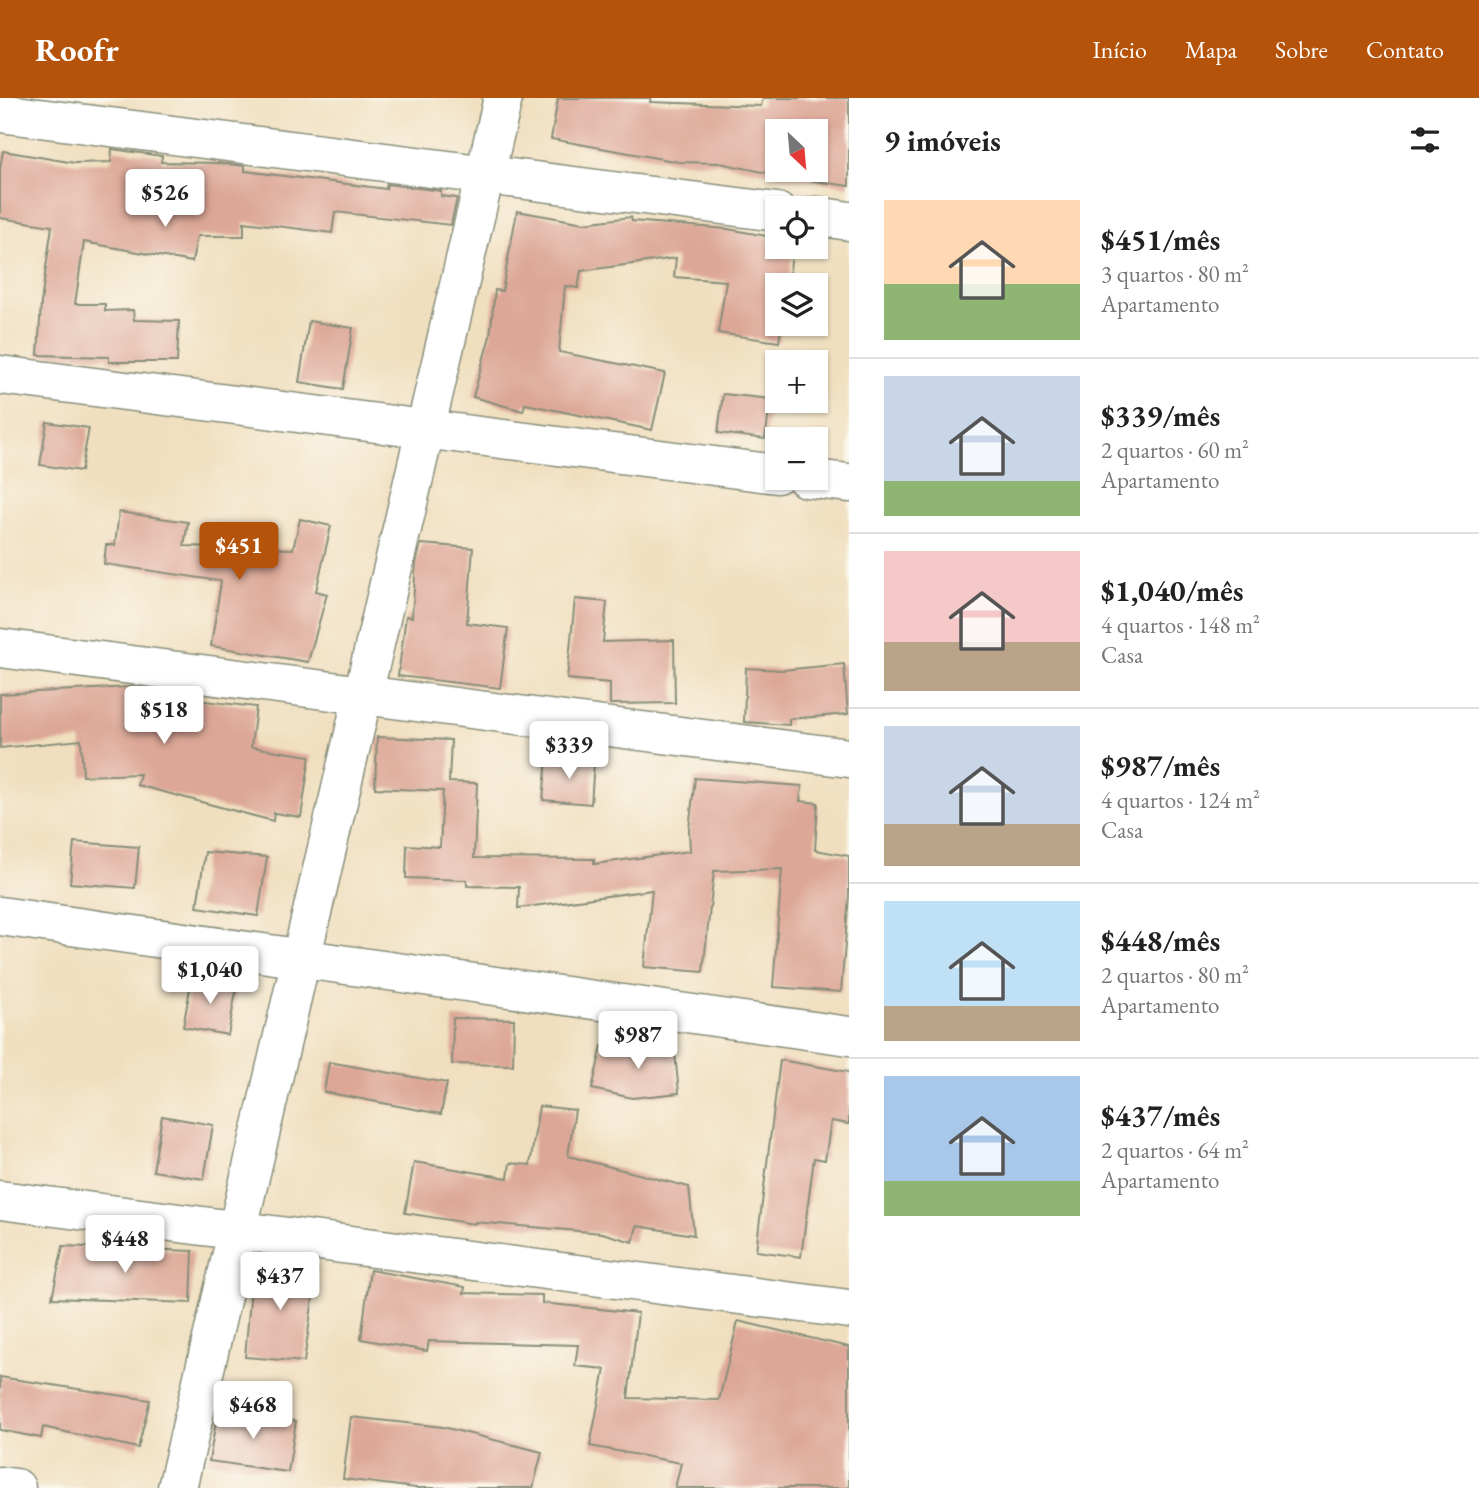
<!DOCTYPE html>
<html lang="pt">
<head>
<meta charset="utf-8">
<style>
  :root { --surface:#fff; --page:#f6f6f6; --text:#222; --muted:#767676; --line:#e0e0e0; --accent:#b45309 }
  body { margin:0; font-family:"EB Garamond",serif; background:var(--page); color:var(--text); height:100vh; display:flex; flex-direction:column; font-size:26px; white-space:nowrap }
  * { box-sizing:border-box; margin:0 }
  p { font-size:23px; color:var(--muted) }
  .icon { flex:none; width:38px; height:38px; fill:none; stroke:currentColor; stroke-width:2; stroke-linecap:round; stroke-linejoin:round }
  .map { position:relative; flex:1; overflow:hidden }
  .sheet { display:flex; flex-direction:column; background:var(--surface); width:630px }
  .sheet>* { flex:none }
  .needle { width:46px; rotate:154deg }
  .buttons { position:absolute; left:765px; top:21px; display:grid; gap:14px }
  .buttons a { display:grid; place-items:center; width:63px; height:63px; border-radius:0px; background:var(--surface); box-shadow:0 2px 5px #0004; font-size:35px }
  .price { position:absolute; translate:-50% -60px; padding:0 16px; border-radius:7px; background:#fff; color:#222; font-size:23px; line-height:46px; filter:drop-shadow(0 2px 4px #0008) }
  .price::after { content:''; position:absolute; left:50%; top:42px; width:21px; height:16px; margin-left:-10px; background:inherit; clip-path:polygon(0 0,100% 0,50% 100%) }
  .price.current { background:var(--accent); color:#fff }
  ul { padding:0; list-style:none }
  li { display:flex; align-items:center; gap:21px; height:175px; padding:0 35px }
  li+li { border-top:2px solid var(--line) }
  li span { display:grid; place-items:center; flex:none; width:196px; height:140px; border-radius:0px; color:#555 }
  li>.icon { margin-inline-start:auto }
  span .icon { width:84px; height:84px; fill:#fffc; stroke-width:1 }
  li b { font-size:30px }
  h2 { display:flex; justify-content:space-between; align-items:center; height:84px; padding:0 35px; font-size:30px }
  header { display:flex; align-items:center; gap:42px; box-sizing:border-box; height:98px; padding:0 35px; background:var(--accent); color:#fff }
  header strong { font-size:33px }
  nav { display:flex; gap:38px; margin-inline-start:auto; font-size:24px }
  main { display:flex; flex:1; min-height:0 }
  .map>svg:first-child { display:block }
</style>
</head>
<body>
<header>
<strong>Roofr</strong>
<nav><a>Início</a><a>Mapa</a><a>Sobre</a><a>Contato</a></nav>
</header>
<main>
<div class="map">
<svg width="849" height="1390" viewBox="0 0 849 1390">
  <rect width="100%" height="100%" fill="#fbf7ec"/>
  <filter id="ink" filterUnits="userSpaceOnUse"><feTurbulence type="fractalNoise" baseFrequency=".0143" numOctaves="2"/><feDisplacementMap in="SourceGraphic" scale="14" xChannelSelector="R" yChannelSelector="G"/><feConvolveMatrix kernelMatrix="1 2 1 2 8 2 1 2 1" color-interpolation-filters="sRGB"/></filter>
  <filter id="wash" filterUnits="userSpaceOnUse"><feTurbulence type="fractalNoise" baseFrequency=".00686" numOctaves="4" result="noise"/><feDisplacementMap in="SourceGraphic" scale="28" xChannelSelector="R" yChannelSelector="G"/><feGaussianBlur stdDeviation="1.57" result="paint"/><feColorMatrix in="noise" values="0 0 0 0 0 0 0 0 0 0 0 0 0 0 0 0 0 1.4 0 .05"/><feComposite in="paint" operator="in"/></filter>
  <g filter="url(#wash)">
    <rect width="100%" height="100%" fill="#f0dfbf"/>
    <g id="blocks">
      <g fill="#dda797" fill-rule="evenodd">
        <path d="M558,0H651L650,4L761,8L763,0H849V88L781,78L720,65L679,64L551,41ZM777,33H816V72H777Z"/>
        <polygon points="112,51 162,58 161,64 218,65 245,68 245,73 386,91 387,86 441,93 441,98 457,100 451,127 335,114 332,135 244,124 244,138 197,138 192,164 84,144 75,206 105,206 105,213 133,212 134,222 179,223 177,264 109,264 109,259 38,257 41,204 52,128 0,120 0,70 3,53 75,65 111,64"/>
        <polygon points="517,113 584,125 631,119 632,123 728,131 777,140 777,149 793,149 788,187 777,187 777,226 782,226 779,244 718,235 726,183 674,179 676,160 581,173 578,190 565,188 559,254 665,275 652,332 525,306 523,313 473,299 490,238 495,192 502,193"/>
        <polygon points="309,223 353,230 343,291 299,284"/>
        <polygon points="723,296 771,301 765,341 718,335"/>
        <polygon points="47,324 89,330 81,373 40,367"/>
        <polygon points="119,414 188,424 184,448 293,451 300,421 331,428 316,493 327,496 308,564 211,548 221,483 104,466 106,447 115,447"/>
        <polygon points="421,446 473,450 467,525 508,530 500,590 398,578 406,518 412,519 416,465"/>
        <polygon points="575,501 607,504 603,544 674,542 675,605 610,606 610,585 567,581"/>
        <polygon points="844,566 848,616 789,621 789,627 744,624 746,570 782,572"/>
        <polygon points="130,589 130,594 256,609 251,649 310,658 301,719 274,715 273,723 137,687 140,676 83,678 81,642 0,650 0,596"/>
        <polygon points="377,639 451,642 449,684 477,685 474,760 594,761 594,766 690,753 689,731 695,680 802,688 800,703 818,705 815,752 849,758 849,798 841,894 773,889 782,771 714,773 703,874 644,869 652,792 518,810 519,789 467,788 467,782 406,780 407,747 440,749 443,693 375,690"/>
        <polygon points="547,660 594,664 591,706 543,702"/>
        <polygon points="74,744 139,749 135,790 70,785"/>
        <polygon points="205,754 267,759 258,818 197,809"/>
        <polygon points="192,880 237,888 228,937 183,929"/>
        <polygon points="453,920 514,921 513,967 452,966"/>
        <polygon points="674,945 679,995 632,1000 592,991 602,948 616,951"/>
        <polygon points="780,962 849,974 849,1026 831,1023 825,1062 814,1060 801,1159 756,1153"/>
        <polygon points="329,964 447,985 441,1016 324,994"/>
        <polygon points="539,1008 575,1012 568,1058 689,1089 694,1137 637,1128 633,1144 602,1135 475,1124 474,1126 405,1115 414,1064 508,1080 510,1065 530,1067"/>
        <polygon points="162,1018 213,1027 204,1081 153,1073"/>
        <polygon points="63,1148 193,1153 191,1205 52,1200"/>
        <polygon points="253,1166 317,1171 304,1264 245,1259"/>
        <polygon points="370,1172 465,1189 464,1195 542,1197 542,1205 638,1215 628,1300 719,1302 738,1223 849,1249 849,1390 675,1390 681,1365 590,1348 605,1271 575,1268 578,1247 429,1243 427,1253 361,1241"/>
        <polygon points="0,1279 150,1302 138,1350 43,1329 41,1340 0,1332"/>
        <polygon points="218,1312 296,1323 288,1374 209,1363"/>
        <polygon points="351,1319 443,1329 542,1354 533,1390 416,1390 343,1381"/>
      </g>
    </g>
  </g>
  <g filter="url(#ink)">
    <use href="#blocks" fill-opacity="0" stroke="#888e7a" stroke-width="2"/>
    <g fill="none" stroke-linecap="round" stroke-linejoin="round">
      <defs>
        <g id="minor">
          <polyline points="0,15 777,114"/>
          <polyline points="816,118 849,123"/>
          <polyline points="0,277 777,376"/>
          <polyline points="806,380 849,385"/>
          <polyline points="0,550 849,660"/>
          <polyline points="0,818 849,938"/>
          <polyline points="0,1102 849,1211"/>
          <polyline points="0,1388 16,1390"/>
          <polyline points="177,1390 503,0"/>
        </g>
      </defs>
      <use href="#minor" stroke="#888e7a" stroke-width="41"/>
      <use href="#minor" stroke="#fff" stroke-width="38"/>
    </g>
  </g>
</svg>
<div class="buttons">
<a><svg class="needle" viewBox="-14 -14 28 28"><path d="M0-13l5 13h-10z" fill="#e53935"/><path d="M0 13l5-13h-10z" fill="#767676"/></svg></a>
<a><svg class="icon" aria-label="locate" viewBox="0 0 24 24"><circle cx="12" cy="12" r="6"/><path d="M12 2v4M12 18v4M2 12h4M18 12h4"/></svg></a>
<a><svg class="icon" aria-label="layers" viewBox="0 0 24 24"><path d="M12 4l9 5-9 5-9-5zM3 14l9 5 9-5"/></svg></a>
<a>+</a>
<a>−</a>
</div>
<b class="price" style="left:165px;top:131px">$526</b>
<b class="price current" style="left:239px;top:484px">$451</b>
<b class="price" style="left:164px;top:648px">$518</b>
<b class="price" style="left:569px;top:683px">$339</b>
<b class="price" style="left:210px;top:908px">$1,040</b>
<b class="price" style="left:638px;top:973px">$987</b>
<b class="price" style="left:125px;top:1177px">$448</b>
<b class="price" style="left:280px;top:1214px">$437</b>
<b class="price" style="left:253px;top:1343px">$468</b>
</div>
<section class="sheet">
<h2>9 imóveis<svg class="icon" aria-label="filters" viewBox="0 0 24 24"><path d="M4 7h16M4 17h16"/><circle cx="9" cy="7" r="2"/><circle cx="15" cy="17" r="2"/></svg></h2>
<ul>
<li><span style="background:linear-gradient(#ffd9b3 60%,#8fb573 0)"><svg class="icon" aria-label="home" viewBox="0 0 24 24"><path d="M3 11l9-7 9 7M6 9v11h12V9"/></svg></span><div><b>$451/mês</b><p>3 quartos · 80 m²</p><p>Apartamento</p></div></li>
<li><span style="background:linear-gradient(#c9d6e8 75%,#8fb573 0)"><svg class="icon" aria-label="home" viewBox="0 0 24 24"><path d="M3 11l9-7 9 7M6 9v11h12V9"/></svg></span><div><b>$339/mês</b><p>2 quartos · 60 m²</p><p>Apartamento</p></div></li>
<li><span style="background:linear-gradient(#f6c9c9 65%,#b9a48a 0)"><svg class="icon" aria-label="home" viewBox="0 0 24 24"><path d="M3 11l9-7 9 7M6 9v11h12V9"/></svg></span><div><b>$1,040/mês</b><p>4 quartos · 148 m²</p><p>Casa</p></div></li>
<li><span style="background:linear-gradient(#c9d6e8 70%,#b9a48a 0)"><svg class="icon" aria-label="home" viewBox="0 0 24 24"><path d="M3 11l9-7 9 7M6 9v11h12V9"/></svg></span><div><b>$987/mês</b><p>4 quartos · 124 m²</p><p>Casa</p></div></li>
<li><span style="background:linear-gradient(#bfe0f5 75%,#b9a48a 0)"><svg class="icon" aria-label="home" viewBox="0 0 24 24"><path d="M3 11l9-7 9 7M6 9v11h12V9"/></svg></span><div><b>$448/mês</b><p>2 quartos · 80 m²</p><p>Apartamento</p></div></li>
<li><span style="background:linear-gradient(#a9c7e8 75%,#8fb573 0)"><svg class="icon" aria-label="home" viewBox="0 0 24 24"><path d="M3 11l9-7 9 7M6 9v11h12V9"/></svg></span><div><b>$437/mês</b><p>2 quartos · 64 m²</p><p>Apartamento</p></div></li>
</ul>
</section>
</main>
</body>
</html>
